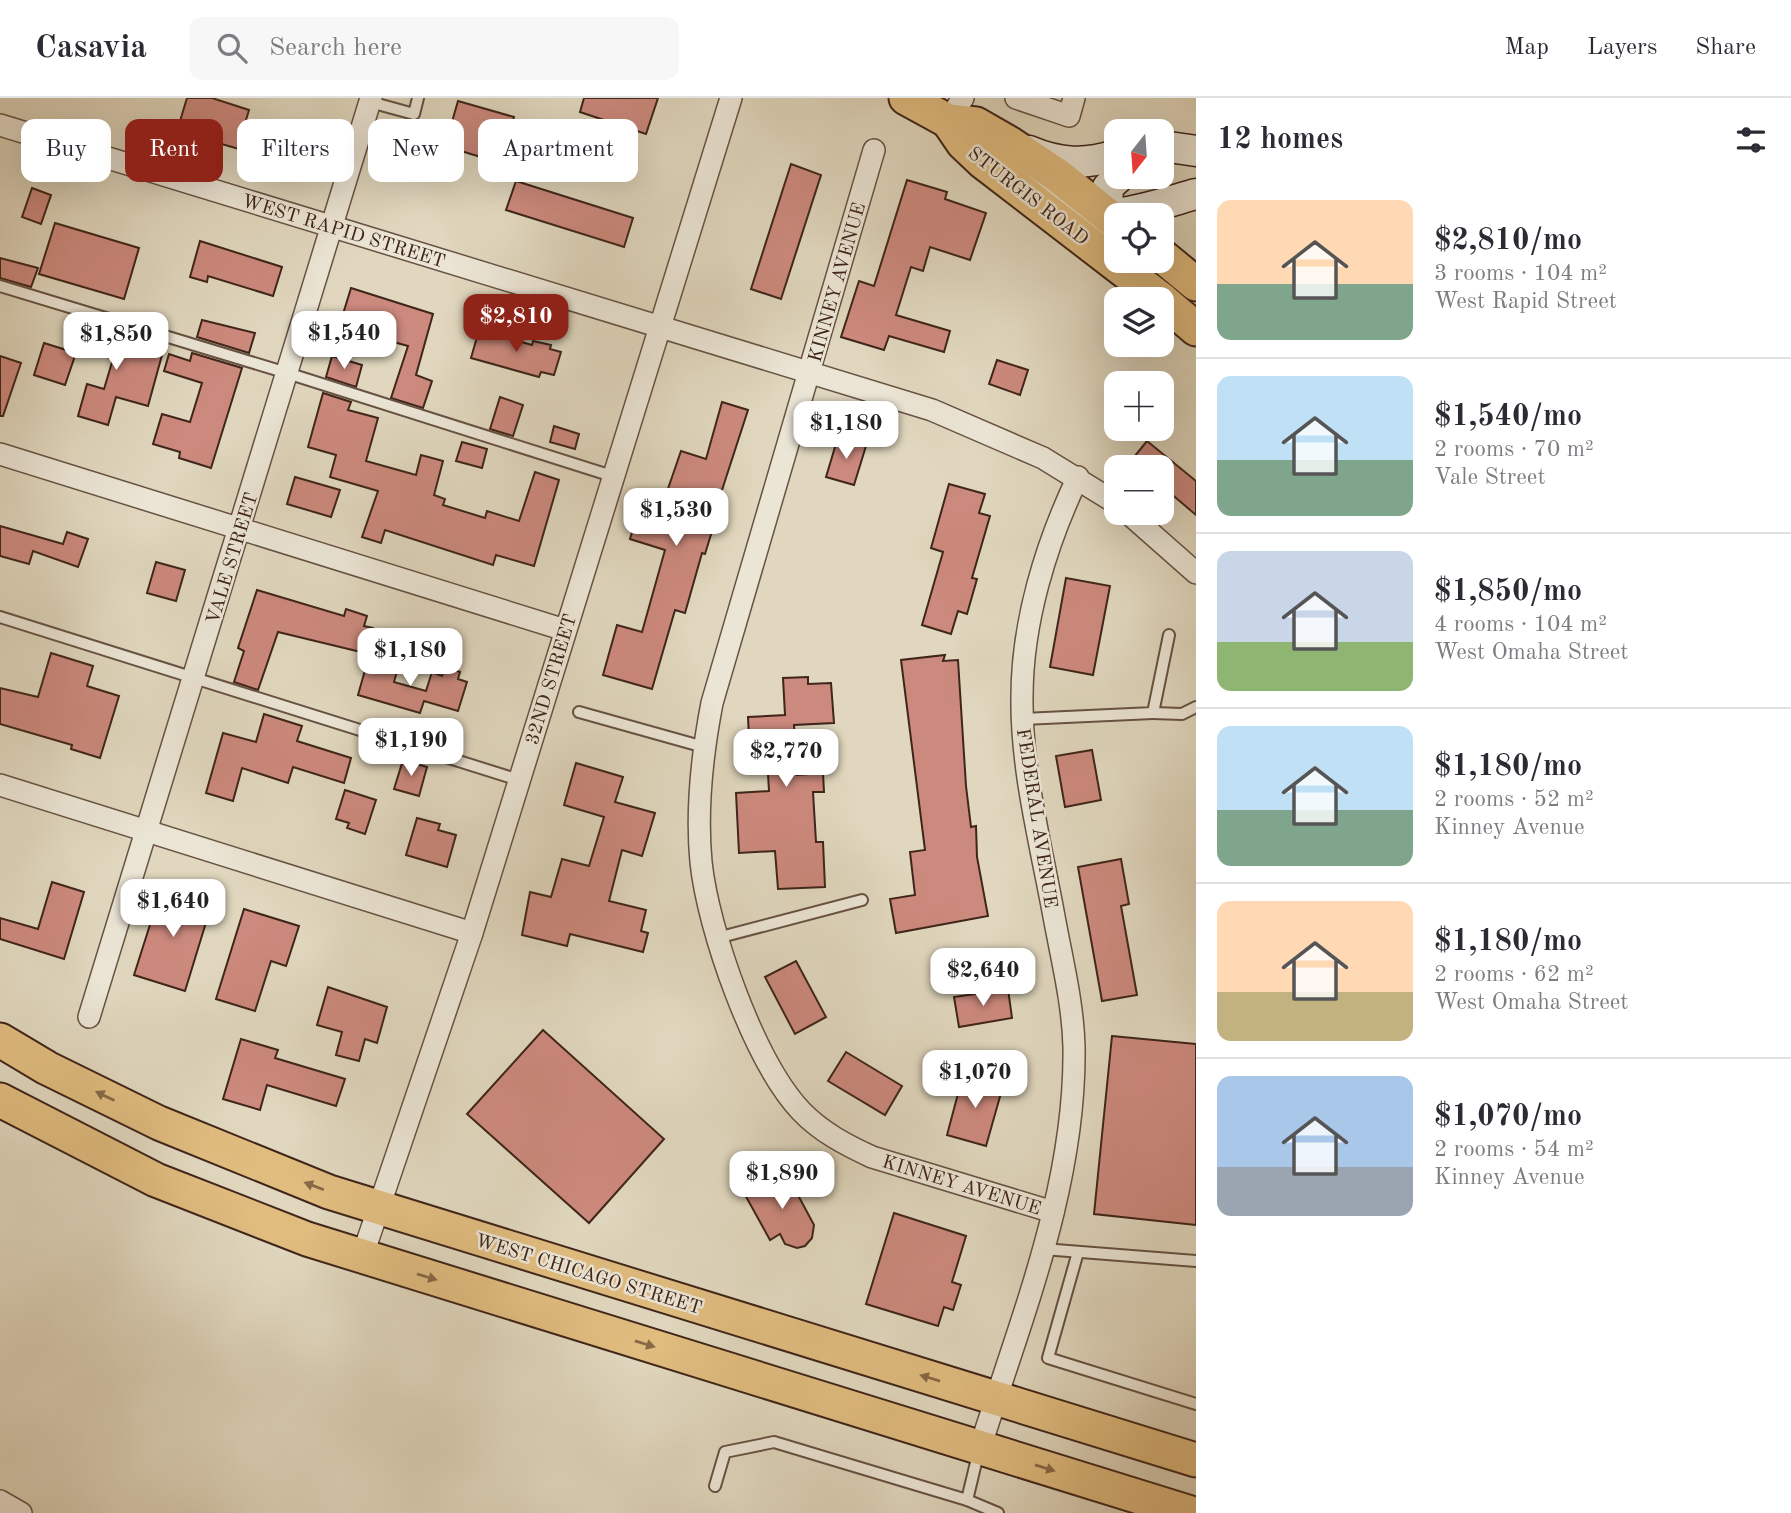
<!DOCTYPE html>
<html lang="en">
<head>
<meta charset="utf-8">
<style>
  :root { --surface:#fff; --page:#f7f7f7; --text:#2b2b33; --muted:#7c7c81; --line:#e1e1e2; --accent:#8f2418 }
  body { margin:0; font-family:"Old Standard TT",serif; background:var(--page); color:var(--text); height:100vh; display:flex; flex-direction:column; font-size:26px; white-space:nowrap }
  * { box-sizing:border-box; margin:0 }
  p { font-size:23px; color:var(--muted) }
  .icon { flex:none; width:38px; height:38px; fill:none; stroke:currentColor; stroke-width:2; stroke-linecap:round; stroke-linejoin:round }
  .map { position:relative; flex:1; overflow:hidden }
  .drawer { display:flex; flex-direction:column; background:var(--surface); width:595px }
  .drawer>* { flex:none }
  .banner { position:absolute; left:21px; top:21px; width:665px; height:63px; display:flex; gap:14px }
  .needle { width:46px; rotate:197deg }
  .fabs { position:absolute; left:1104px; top:21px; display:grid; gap:14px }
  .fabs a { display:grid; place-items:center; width:70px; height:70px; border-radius:14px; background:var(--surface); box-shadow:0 7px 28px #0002; font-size:35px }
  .price { position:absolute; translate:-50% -60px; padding:0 16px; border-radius:14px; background:#fff; color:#222; font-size:23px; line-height:46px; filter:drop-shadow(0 2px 4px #0008) }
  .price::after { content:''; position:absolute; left:50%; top:42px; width:21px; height:16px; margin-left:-10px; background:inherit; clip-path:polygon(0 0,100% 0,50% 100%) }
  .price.current { background:var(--accent); color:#fff }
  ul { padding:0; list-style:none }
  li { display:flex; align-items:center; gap:21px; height:175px; padding:0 21px }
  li+li { border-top:2px solid var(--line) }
  li span { display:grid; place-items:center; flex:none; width:196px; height:140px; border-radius:14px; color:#555 }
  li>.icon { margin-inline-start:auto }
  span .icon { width:84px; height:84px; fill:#fffc; stroke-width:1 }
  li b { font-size:30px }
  h2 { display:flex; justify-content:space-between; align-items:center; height:84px; padding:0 21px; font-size:30px }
  .chip { padding:0 24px; border-radius:14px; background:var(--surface); box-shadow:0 7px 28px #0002; font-size:24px; line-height:63px }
  .chip.current { background:var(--accent); color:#fff }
  header { display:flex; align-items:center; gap:42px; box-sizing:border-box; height:98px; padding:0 35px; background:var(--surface); border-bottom:2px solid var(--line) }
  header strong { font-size:33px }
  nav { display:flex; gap:38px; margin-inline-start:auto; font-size:24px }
  .search { width:490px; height:63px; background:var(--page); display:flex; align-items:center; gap:18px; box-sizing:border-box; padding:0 24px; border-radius:14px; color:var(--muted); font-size:26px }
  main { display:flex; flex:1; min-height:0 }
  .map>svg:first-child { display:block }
</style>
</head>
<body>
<header>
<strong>Casavia</strong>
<div class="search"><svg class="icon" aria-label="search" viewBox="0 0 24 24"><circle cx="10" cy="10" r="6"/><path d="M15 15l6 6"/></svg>Search here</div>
<nav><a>Map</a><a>Layers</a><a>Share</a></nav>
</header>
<main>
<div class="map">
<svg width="1196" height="1415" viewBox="0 0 1196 1415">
  <rect width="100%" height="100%" fill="#e0d7be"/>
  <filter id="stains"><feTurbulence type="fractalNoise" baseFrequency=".00286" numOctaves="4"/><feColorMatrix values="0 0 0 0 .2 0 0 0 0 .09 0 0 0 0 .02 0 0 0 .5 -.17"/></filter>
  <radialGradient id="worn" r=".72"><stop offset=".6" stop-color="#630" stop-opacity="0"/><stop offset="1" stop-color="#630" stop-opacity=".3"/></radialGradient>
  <g fill="#cc897d" stroke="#3f251a" stroke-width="2">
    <polygon points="187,0 212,0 249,12 246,22 265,28 262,37 272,41 266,59 177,33"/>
    <polygon points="584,0 658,0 646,36 580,14"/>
    <polygon points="458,3 514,19 500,65 445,48"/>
    <polygon points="791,66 821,77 781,201 751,191"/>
    <polygon points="907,82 947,94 945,101 986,115 970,162 930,149 923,173 911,169 896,217 950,233 944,254 889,238 884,252 841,239 859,183 874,188"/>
    <polygon points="516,83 633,120 624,149 506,112"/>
    <polygon points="32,90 51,97 41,126 22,119"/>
    <polygon points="55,125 139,150 124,201 39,176"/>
    <polygon points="200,143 282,169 273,198 208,178 207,184 190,179"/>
    <polygon points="0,160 38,170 31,189 0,180"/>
    <polygon points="351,190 433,216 416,277 432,283 423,310 391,300 408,248 339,229"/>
    <polygon points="202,222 255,235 249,255 197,239"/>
    <polygon points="74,223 162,257 148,308 116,299 108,327 78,318 87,286 104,291 113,261 66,245"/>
    <polygon points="479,232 532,247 533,243 551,247 550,251 561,254 554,277 541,274 539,279 471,260"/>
    <polygon points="44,245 76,255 65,287 34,277"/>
    <polygon points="192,255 242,270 211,370 179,360 180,354 153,346 162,316 190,324 202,285 164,273 169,256 190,263"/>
    <polygon points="0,258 21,265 3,318 0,318"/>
    <polygon points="332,258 362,267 356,289 326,279"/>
    <polygon points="997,262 1028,272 1020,297 989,286"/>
    <polygon points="323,295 351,304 348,312 378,320 366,363 416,377 421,357 443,363 434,397 445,401 443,407 485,420 487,413 519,423 535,374 559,382 534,468 496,457 493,467 385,432 381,445 362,439 378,393 330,379 336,357 308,349"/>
    <polygon points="500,299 523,307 513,338 490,331"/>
    <polygon points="722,304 748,312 710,429 713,430 705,456 702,455 685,515 675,512 652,591 603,577 617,527 642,534 665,452 630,441 642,401 662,408 681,353 706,361"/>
    <polygon points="554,328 579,336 575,351 550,344"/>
    <polygon points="838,339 866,348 854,387 826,379"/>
    <polygon points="1147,343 1196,383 1196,417 1162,388 1162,369 1126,369"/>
    <polygon points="462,344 487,351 482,370 456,363"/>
    <polygon points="295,379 340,392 331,419 287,406"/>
    <polygon points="949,386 985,396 979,415 990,418 972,480 977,481 967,516 958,513 951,536 922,527 943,454 931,450"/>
    <polygon points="0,428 63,446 67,434 88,441 78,469 33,453 29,466 0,458"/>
    <polygon points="156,464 185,472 176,503 147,495"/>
    <polygon points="1066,480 1110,488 1093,577 1050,569"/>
    <polygon points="257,492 344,518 346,511 367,518 364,528 373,530 365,555 278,534 258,592 234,584 244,553 238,550"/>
    <polygon points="51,555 93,568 87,588 119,598 100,660 71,651 72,647 0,626 0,590 38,599"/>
    <polygon points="945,557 943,563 958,562 966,688 971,729 976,728 977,759 988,818 896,835 890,801 915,797 910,754 925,752 901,562"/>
    <polygon points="369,558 399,566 394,584 426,593 432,574 442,578 445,569 460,574 458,581 467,584 458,613 424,603 420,615 358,597"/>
    <polygon points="808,579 808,586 831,585 834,625 794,627 797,677 823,675 824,694 813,694 816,744 823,744 825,789 778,791 775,753 739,755 736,695 769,693 767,659 744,660 743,640 749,640 748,619 785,617 783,580"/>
    <polygon points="264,616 302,628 297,643 351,660 344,685 293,669 288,685 242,670 233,703 206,695 223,635 256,644"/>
    <polygon points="1092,652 1101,702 1065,709 1056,658"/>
    <polygon points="403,662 427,669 419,698 394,691"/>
    <polygon points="576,665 623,679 615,704 655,715 642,758 622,752 609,803 646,812 641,833 648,835 643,854 570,836 567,848 522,837 530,794 551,799 562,761 589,768 604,719 564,707"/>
    <polygon points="345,692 376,702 365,736 347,730 349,725 336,721"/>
    <polygon points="417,720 440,726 438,732 456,737 447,769 406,757"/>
    <polygon points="1121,761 1129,806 1121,808 1137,897 1102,903 1078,769"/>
    <polygon points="52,784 84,794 64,861 0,841 0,820 38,831"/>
    <polygon points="162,789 212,805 185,893 134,877"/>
    <polygon points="244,811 299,828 286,868 271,863 255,913 216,901"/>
    <polygon points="796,863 826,919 795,936 765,879"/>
    <polygon points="328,889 387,909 377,945 365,941 359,963 336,957 342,934 317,927"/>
    <polygon points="1008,891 1012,920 959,929 954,899"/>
    <polygon points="543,932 664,1041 589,1125 467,1016"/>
    <polygon points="1112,938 1196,946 1196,1127 1094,1116"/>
    <polygon points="241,941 278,952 275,960 345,981 336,1008 267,987 260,1012 223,1001"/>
    <polygon points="846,954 902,988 885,1017 828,983"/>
    <polygon points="963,977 1003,988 986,1048 947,1037"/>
    <polygon points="785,1073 814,1127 812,1140 805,1148 797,1150 785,1146 780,1136 770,1142 744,1095"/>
    <polygon points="894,1115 966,1138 952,1184 961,1187 953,1212 944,1209 938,1228 866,1206"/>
  </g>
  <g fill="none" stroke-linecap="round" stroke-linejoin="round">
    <defs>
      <g id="lane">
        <polyline points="370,4 414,16 418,0"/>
        <polyline points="0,188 287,275 612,378"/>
        <polyline points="0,519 519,682"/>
        <polyline points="579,614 704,649"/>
        <polyline points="1153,615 1182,616 1196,609"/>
        <polyline points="1023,621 1153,615 1169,537"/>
        <polyline points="717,840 862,802"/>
        <polyline points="1043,1151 1196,1163"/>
        <polyline points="1078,1154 1048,1260 1196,1306"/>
        <polyline points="715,1388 725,1354 774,1344 967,1402 998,1415"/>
        <polyline points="967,1402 979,1352"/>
      </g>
      <g id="street">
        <polyline points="1016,0 1069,18 1074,0"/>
        <polyline points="948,23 963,0"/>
        <polyline points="0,27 932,312 1043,360 1116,405"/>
        <path d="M874,52L712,605C702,657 696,711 701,764C708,832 754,963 801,1013C821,1034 846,1047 872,1059L1053,1114"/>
        <polyline points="0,356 565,532"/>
        <polyline points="1128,415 1196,475"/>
        <polyline points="0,687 472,835"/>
        <polyline points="89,919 371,0"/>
        <polyline points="362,1159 472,835 731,0"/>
        <path d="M980,1350C1021,1220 1076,1088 1074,949C1073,904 1061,858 1053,813C1040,743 1021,670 1022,599C1022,524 1046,446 1078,379"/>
        <polyline points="0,1403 21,1415"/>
      </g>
      <g id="secondary">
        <polyline points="1162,48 1196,53"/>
        <path d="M1029,53C1060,66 1085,67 1116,57"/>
        <path d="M1022,76C1040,87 1057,104 1077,113C1105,126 1166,104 1196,96"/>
        <polyline points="1106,133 1108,89 1119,79"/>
      </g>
      <g id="primary">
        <polyline points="906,0 948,23 976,26 1009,45 1057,77 1116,124"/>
        <polyline points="948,23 963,45 983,64 1161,201"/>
        <polyline points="1162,158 1196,186"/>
        <polyline points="1162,202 1196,231"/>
        <polyline points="0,942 47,970 159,1025 329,1094 1196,1362"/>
        <polyline points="0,1002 156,1082 307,1141 1191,1415"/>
      </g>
    </defs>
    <use href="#lane" stroke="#675243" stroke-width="14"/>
    <use href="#street" stroke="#675243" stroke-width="24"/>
    <use href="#secondary" stroke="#3f251a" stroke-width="33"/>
    <use href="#primary" stroke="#3f251a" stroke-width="37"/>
    <use href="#lane" stroke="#ebe5d5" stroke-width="10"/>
    <use href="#street" stroke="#ebe5d5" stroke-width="21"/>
    <use href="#secondary" stroke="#ebe5d5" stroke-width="30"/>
    <use href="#primary" stroke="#e0bc7f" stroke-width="33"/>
  </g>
  <defs><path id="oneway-solid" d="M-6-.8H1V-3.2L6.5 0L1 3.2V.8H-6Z" transform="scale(1.75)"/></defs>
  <g fill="#876947">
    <use href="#oneway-solid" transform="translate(105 998) rotate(-154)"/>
    <use href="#oneway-solid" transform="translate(314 1088) rotate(-159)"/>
    <use href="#oneway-solid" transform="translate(427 1179) rotate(17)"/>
    <use href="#oneway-solid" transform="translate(645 1246) rotate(17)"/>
    <use href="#oneway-solid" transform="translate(930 1280) rotate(-163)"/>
    <use href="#oneway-solid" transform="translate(1045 1370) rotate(17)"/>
  </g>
  <g text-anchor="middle" stroke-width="5" stroke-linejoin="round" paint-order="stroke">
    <g font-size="19" fill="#3f251a" stroke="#ebe5d5">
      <text transform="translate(1029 97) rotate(38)" y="7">STURGIS ROAD</text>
      <text transform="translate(344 132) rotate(17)" y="7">WEST RAPID STREET</text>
      <text transform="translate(836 184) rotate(-74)" y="7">KINNEY AVENUE</text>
      <text transform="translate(231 460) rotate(-73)" y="7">VALE STREET</text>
      <text transform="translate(550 581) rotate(-73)" y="7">32ND STREET</text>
      <text transform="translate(1038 720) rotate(81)" y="7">FEDERAL AVENUE</text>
      <text transform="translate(962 1086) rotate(17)" y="7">KINNEY AVENUE</text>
      <text transform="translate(589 1175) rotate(17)" y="7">WEST CHICAGO STREET</text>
    </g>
  </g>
  <rect width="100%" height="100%" filter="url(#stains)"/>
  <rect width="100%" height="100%" fill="url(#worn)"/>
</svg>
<div class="fabs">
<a><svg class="needle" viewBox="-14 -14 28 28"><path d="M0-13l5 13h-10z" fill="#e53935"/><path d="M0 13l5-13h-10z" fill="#7c7c81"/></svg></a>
<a><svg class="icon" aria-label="locate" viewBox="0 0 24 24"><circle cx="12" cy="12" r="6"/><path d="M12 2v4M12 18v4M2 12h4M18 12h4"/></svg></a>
<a><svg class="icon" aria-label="layers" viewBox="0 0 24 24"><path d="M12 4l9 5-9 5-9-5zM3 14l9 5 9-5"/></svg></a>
<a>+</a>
<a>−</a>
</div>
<b class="price current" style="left:516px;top:256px">$2,810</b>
<b class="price" style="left:344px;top:273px">$1,540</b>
<b class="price" style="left:116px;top:274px">$1,850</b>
<b class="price" style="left:846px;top:363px">$1,180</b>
<b class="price" style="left:676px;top:450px">$1,530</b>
<b class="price" style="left:410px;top:590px">$1,180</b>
<b class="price" style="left:411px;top:680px">$1,190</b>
<b class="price" style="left:786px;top:691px">$2,770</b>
<b class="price" style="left:173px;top:841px">$1,640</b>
<b class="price" style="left:983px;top:910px">$2,640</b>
<b class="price" style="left:975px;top:1012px">$1,070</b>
<b class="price" style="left:782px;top:1113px">$1,890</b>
<div class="banner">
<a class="chip">Buy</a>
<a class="chip current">Rent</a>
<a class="chip">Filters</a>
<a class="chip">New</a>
<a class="chip">Apartment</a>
</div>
</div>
<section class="drawer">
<h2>12 homes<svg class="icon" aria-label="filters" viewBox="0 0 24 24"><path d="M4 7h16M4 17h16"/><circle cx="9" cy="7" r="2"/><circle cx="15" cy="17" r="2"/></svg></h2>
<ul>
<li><span style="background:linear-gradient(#ffd9b3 60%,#7fa58c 0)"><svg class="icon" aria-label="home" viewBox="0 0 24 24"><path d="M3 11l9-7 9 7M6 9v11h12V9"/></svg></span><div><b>$2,810/mo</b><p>3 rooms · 104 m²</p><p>West Rapid Street</p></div></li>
<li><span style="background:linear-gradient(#bfe0f5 60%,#7fa58c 0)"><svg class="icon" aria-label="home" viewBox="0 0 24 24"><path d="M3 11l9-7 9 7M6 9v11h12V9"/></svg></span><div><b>$1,540/mo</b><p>2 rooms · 70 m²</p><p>Vale Street</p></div></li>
<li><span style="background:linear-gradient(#c9d6e8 65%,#8fb573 0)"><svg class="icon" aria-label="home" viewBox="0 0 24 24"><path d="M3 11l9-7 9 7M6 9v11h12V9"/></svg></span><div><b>$1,850/mo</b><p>4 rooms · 104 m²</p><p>West Omaha Street</p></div></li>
<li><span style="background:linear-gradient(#bfe0f5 60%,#7fa58c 0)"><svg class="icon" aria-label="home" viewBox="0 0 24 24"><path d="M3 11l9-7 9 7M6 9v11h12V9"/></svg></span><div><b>$1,180/mo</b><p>2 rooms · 52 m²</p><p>Kinney Avenue</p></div></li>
<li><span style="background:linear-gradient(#ffd9b3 65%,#c2b280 0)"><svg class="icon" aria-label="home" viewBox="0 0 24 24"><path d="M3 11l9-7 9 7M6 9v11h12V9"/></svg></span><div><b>$1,180/mo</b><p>2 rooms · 62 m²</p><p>West Omaha Street</p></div></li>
<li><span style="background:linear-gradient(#a9c7e8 65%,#9aa5b1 0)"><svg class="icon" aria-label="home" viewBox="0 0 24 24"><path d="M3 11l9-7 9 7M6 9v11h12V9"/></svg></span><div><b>$1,070/mo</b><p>2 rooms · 54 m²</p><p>Kinney Avenue</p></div></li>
</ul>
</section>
</main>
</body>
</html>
